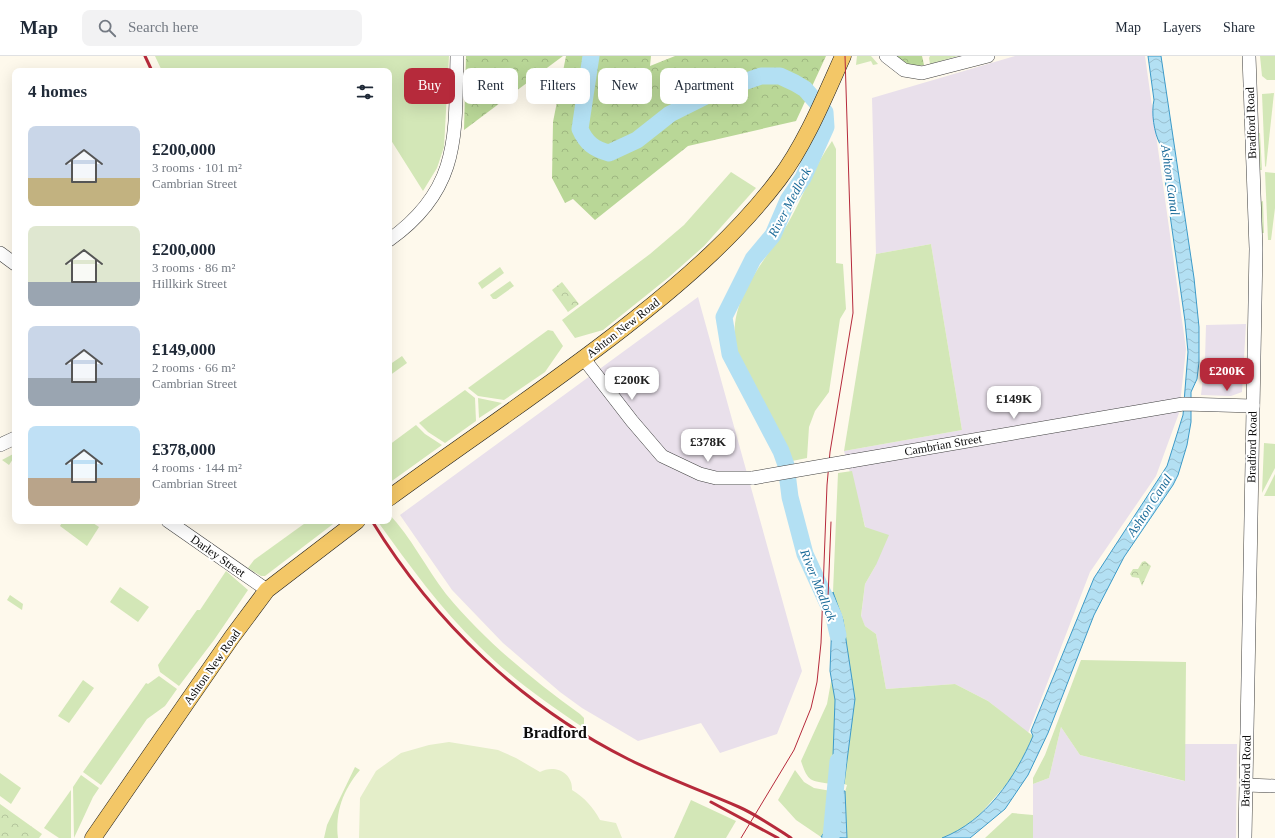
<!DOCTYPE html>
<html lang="en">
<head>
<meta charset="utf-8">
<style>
  :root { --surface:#fff; --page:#f2f2f3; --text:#1f2937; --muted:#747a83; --line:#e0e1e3; --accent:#b62a3b }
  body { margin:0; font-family:Georgia,serif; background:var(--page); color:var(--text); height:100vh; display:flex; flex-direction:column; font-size:15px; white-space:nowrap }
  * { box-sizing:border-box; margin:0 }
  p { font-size:13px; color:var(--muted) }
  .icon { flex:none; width:22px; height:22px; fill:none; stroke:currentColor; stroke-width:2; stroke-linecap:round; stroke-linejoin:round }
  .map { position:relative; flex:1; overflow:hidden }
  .sheet { position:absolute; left:12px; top:12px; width:380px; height:456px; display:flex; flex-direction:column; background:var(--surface); border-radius:8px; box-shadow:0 4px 16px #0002 }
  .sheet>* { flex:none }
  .top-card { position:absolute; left:404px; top:12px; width:380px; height:36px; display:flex; gap:8px }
  .price { position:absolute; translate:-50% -34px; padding:0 9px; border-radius:8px; background:#fff; color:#222; font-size:13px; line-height:26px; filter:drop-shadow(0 1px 2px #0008) }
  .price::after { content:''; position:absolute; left:50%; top:24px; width:12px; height:9px; margin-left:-6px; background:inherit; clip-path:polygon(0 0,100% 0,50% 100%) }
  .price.on { background:var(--accent); color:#fff }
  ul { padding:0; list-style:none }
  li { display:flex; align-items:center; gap:12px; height:100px; padding:0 16px }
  li span { display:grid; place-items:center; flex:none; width:112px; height:80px; border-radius:8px; color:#555 }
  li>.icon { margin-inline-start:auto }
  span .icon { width:48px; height:48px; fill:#fffc; stroke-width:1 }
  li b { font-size:17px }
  h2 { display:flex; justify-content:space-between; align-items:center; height:48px; padding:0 16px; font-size:17px }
  .tag { padding:0 14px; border-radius:8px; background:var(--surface); box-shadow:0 4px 16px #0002; font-size:14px; line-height:36px }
  .tag.on { background:var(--accent); color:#fff }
  header { display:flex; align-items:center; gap:24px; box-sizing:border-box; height:56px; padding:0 20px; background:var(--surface); border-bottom:1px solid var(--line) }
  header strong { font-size:19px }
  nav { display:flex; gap:22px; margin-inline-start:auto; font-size:14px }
  .search { width:280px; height:36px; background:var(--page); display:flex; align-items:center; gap:10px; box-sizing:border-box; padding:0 14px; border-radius:8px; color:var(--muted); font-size:15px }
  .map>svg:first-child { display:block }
</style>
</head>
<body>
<header>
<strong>Map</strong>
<div class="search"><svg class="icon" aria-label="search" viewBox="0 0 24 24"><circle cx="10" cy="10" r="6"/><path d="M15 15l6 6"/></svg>Search here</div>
<nav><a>Map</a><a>Layers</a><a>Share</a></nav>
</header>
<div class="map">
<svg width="1275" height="782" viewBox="0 0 1275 782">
  <defs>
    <pattern id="forest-crowns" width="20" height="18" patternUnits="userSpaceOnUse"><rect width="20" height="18" fill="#b9d797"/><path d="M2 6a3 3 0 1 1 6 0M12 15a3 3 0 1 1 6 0" fill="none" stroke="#9eb781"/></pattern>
    <pattern id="park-crowns" width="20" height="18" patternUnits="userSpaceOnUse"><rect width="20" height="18" fill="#d3e7b7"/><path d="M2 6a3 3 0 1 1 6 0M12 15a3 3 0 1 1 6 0" fill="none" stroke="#b4c59c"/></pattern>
    <pattern id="water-waves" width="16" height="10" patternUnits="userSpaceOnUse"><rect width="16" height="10" fill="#b3e0f3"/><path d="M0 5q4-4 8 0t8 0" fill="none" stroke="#99bfcf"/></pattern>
  </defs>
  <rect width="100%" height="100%" fill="#fef9ec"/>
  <g fill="#e9e0eb">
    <polygon points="1015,0 1145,0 1186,293 1179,357 1156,420 1090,516 1028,677 988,645 955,628 886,633 876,578 865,570 861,561 865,528 876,509 844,395 962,374 931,188 876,198 872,42"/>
    <polygon points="698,241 802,615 777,678 720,697 701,667 638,685 582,652 560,636 503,587 452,534 400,459"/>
    <polygon points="1246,268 1242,336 1231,340 1201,339 1205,304 1206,269"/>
    <polygon points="1061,671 1080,699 1184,725 1185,688 1237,688 1236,782 1033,782 1033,728 1049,722"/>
  </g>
  <g fill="#d3e7b7">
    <polygon points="155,0 449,0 444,91 437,112 423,135 389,81 389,15 308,15 306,13 303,15 162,15"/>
    <polygon points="857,0 871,0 878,8 873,9 871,5 856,9"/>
    <polygon points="930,0 958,0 930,8 929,2"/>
    <polygon points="1260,0 1275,0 1275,24 1267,24 1262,20"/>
    <polygon points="1274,37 1266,111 1265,110 1262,38"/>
    <polygon points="1257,77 1260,77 1262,114 1259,114"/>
    <path d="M832,85L836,93V207L843,208L846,253L840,263L829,336L815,355L809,371L807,402L792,405C782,380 769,358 756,335C751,325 744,315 740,305C718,246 769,205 793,158C806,133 816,108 832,85Z"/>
    <polygon points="731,116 756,132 704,190 669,221 603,274 575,282 562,264 650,198 684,169"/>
    <polygon points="1265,116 1275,117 1275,152 1271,184 1268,184"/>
    <polygon points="1263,145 1264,177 1262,177 1260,146"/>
    <polygon points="931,188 962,374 844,395 876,198"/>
    <polygon points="500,211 504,217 482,233 478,227"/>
    <polygon points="510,225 514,230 496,243 493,243 490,239"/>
    <polygon points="548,274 553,275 563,290 545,316 504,344 478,340 468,332"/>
    <polygon points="402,300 407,307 389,320 389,309"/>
    <polygon points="465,334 475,342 476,365 445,387 428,376 419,367"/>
    <polygon points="478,342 502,347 479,362"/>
    <polygon points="416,369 425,378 442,389 389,427 389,389"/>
    <polygon points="1264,387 1275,388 1275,412 1262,437"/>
    <polygon points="15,397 15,404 13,403 9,409 2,404"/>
    <polygon points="852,415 865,471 889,479 876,509 865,528 861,560 865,570 876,578 886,633 955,628 988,645 1033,680 1017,714 1005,730 981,757 962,773 942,782 847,782 844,739 847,729 844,728 851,672 847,597 843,564 833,536 838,417"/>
    <polygon points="1275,418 1275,440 1264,440"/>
    <path d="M389,458C411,481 426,512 446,538C484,584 531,623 580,658L584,662V672C547,647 511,622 479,590C440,552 409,509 378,466L389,465Z"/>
    <polygon points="63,465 90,465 99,471 87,490 60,470"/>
    <polygon points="308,465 337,465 265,520 261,520 248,512 254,504"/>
    <polygon points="226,515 248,534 214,584 179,630 160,616 158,609 197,554 200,554"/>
    <polygon points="120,531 149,551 138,566 110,546"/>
    <polygon points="10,539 23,548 22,554 7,544"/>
    <polygon points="1081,604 1186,606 1185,725 1080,699 1061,671 1049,722 1033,728 1033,722 1045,699"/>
    <polygon points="159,620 177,633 165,650 147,663 101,729 83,716 146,627 148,628"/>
    <path d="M832,620L835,644L832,728C810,725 808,726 801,705L827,648Z"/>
    <polygon points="83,624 94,632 69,667 58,660"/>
    <path d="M355,711L360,714C343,734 335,756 338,782H324L327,769Z"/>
    <polygon points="795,714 804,726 814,732 831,735 830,768 821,781 796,764 778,744"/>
    <polygon points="0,717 21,732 11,748 0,740"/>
    <polygon points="81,719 99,732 93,741 74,782 73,731"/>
    <polygon points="71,734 71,782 59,782 44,772"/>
    <polygon points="691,744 736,765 726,782 674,782"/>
    <polygon points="1012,757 1033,759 1033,782 985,782"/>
  </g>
  <g fill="url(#forest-crowns)">
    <polygon points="466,0 563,0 464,74"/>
    <polygon points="566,0 651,0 650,10 675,0 826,0 796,65 688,90 595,164 573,143 565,147 552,122 553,66"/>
    <path d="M897,0H922L924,9C913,11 905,8 897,0Z"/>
  </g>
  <g fill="url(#park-crowns)">
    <polygon points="562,226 579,248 568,256 552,234"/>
    <polygon points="1145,505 1151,510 1142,530 1139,522 1132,521 1130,518 1133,513 1138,513 1142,506"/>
    <polygon points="0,748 42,778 39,782 0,782"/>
  </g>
  <path fill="#e4eec9" d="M449,686L498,694L516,702L540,716C554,708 573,716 572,734C585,742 593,751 600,764L616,767L622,782H359L360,742L376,715L401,697L429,689Z"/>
  <g fill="url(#water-waves)" stroke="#3c9ac8">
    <path d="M1148,0H1161L1194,222L1199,271V306L1197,323L1191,336V366L1187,389L1178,419L1173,429L1124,501L1094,559L1048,677L1028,719L1005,753L970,782H942C986,765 1015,722 1033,680L1031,675L1094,522L1167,410L1183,359L1188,296L1185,265L1160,88C1154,77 1151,56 1154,44Z"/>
    <polygon points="833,536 843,564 855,643 844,728 832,728 835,644 830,615"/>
    <polygon points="831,735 845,735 847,782 821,781 830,768"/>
  </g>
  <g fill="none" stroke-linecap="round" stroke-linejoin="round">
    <g stroke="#b3e0f3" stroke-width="17">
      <path d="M591,0L580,73C586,87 594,93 609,97L637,84L670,58L712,37L761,20H780L795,27L805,33L825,56L826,71L803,122L788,144L773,179L753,203L724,261L730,298L781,395L786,409L790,441L805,498L834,561L838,579"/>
      <polyline points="831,782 838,705"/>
    </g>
    <defs>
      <g id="minor">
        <polyline points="886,0 904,14 922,17 988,0"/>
        <path d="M389,184C461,133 455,79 457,0"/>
        <polyline points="0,197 15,208"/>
        <polyline points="584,303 632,365 662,400 700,418 716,422 753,422"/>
        <polyline points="0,389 15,382"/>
        <polyline points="851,405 1183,348 1253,350"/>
        <polyline points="168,465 267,534"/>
        <polyline points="1246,729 1275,730"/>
        <polyline points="1245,782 1256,193 1249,0"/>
      </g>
      <g id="major">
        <path d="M389,442C471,382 556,326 635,263C688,221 738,177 779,123C805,89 825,40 843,0"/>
        <polyline points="93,782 232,581 267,534 357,465"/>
      </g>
    </defs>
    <use href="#minor" stroke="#3f3f3f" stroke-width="14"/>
    <use href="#major" stroke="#1d1d1d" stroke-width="17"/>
    <use href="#minor" stroke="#fff" stroke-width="13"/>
    <use href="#major" stroke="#f3c767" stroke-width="16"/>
    <g stroke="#b62a3b" stroke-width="1">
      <polyline points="828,542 831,466"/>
      <polyline points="741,782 794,694 811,652 817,626 821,587 827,429 830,396 853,257 845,0"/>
    </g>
    <g stroke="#b62a3b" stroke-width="3">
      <polyline points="145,0 152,15"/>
      <path d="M372,465C434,566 522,650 628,703C664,721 702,735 739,751C757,759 774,771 791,782"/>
      <polyline points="711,746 778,782"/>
    </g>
    <defs>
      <polyline id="minor-bridge" points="753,422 851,405"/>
    </defs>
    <use href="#minor-bridge" stroke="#3f3f3f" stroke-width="14" stroke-linecap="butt"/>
    <use href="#minor-bridge" stroke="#fff" stroke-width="13"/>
  </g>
  <g text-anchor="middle" stroke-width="4" stroke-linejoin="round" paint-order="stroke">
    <g font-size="12" fill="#0c0c0c" stroke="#fff">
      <text transform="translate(1251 67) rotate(-92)" y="4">Bradford Road</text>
      <text transform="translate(623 272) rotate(-38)" y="4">Ashton New Road</text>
      <text transform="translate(943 389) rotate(-10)" y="4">Cambrian Street</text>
      <text transform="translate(1252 391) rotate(-89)" y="4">Bradford Road</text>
      <text transform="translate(218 500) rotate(35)" y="4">Darley Street</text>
      <text transform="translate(212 611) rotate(-55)" y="4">Ashton New Road</text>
      <text transform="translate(1246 715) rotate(-89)" y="4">Bradford Road</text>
    </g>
    <g font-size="13" font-style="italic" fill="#1b6b99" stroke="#fff">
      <text transform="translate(1171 124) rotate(82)" y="5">Ashton Canal</text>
      <text transform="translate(789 146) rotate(-62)" y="5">River Medlock</text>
      <text transform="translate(1149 449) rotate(-57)" y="5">Ashton Canal</text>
      <text transform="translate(819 529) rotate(68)" y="5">River Medlock</text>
    </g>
    <g font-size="16" font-weight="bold" fill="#0c0c0c" stroke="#fff">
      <text x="555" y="682">Bradford</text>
    </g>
  </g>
</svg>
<b class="price on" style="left:1227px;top:336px">£200K</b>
<b class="price" style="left:632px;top:345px">£200K</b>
<b class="price" style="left:1014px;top:364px">£149K</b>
<b class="price" style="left:708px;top:407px">£378K</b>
<div class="top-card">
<a class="tag on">Buy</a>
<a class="tag">Rent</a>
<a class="tag">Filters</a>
<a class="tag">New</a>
<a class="tag">Apartment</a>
</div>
<section class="sheet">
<h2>4 homes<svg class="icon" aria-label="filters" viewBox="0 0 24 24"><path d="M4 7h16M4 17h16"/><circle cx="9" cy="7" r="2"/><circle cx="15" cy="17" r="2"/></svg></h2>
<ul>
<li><span style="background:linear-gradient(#c9d6e8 65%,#c2b280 0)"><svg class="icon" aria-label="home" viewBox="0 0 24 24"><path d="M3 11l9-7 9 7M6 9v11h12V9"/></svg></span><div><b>£200,000</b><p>3 rooms · 101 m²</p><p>Cambrian Street</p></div></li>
<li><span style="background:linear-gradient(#dfe7d0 70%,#9aa5b1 0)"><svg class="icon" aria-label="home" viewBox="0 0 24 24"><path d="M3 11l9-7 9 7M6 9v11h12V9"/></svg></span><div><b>£200,000</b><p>3 rooms · 86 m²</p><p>Hillkirk Street</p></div></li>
<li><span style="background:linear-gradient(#c9d6e8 65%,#9aa5b1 0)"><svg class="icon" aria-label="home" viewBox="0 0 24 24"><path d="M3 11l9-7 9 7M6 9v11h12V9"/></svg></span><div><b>£149,000</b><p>2 rooms · 66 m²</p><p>Cambrian Street</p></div></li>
<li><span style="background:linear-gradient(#bfe0f5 65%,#b9a48a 0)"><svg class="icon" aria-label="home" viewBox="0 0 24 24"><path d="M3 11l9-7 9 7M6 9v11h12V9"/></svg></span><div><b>£378,000</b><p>4 rooms · 144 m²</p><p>Cambrian Street</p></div></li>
</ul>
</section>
</div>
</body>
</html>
